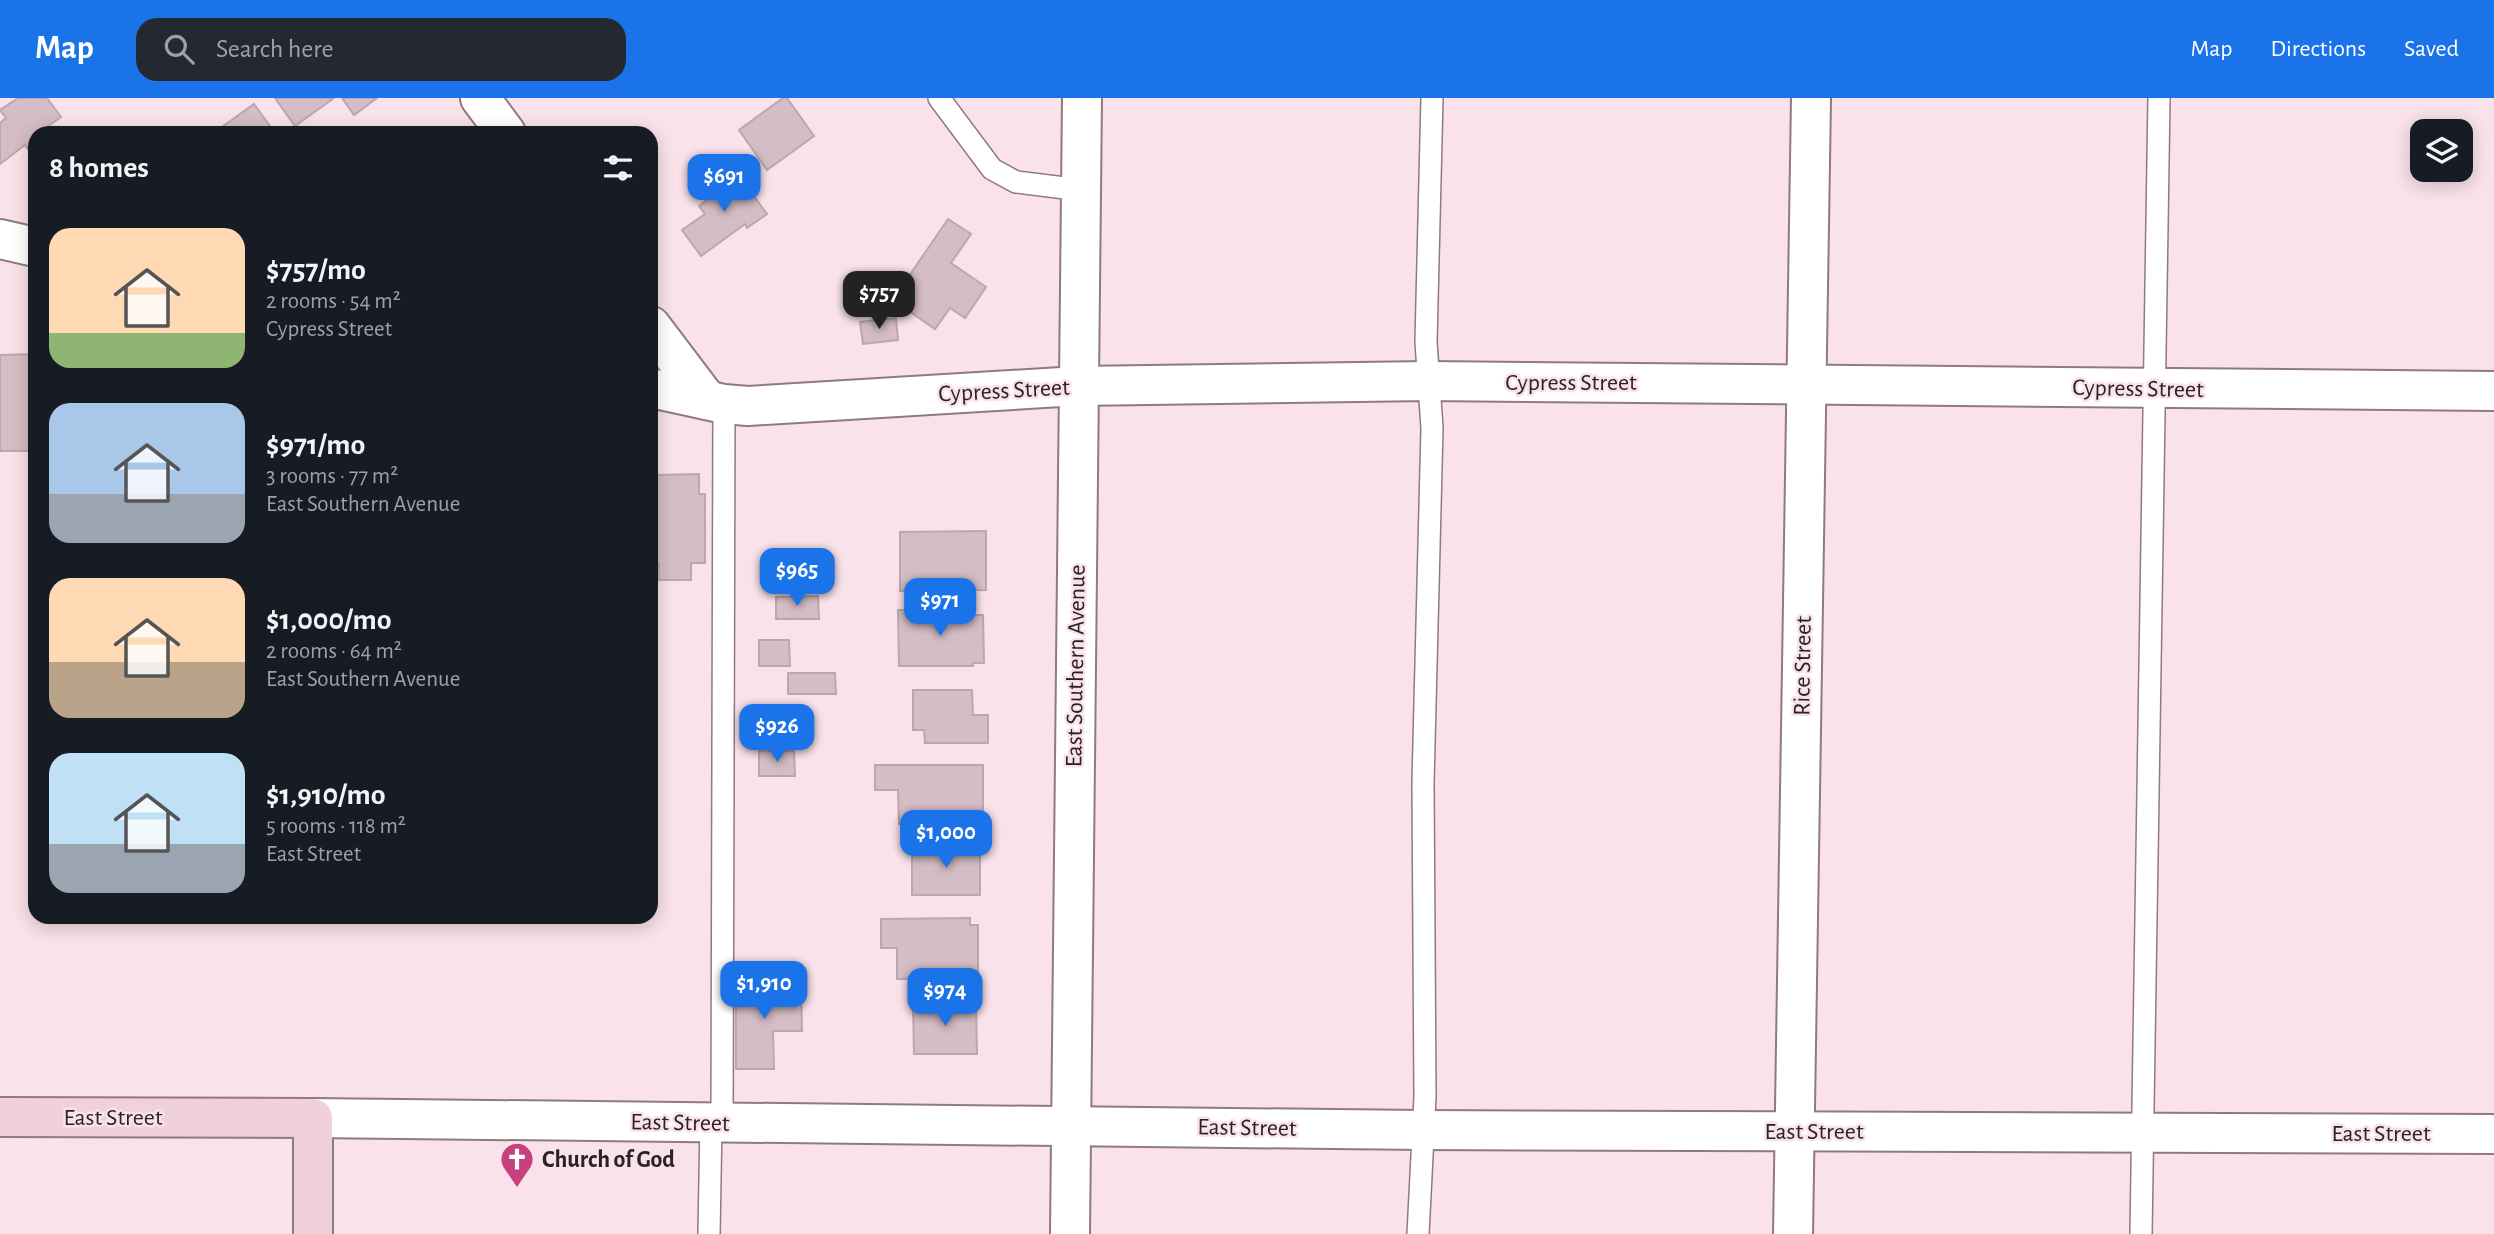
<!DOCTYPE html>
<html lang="en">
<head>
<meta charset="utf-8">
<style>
  :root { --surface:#171b24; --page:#242831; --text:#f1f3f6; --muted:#9ea1a6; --accent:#1a73e8 }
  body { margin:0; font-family:"Alegreya Sans",sans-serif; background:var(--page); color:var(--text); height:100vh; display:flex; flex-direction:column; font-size:26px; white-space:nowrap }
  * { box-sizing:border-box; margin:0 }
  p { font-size:23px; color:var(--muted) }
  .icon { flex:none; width:38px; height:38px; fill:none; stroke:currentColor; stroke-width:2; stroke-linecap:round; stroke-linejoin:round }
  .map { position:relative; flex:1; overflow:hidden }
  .drawer { position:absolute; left:28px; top:28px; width:630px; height:798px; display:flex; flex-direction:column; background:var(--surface); border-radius:21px; box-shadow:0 4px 18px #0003 }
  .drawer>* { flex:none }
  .fabs { position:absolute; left:2410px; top:21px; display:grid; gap:14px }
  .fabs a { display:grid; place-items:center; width:63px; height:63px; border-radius:14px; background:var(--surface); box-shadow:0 4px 18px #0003; font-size:35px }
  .price { position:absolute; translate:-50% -60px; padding:0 16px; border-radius:14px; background:var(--accent); color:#fff; font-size:23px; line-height:46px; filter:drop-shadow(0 2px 4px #0008) }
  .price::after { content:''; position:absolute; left:50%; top:42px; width:21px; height:16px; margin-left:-10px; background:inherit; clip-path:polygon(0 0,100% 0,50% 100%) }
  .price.selected { background:#222; color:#fff }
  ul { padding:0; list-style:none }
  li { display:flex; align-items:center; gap:21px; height:175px; padding:0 21px }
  li span { display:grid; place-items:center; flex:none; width:196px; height:140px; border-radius:21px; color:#555 }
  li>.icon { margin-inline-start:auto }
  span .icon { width:84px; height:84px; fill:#fffc; stroke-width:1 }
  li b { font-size:30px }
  h2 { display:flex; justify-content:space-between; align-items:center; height:84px; padding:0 21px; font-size:30px }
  header { display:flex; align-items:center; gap:42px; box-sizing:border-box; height:98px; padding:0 35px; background:var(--accent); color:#fff }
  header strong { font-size:33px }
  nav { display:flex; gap:38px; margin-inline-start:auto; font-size:24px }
  .search { width:490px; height:63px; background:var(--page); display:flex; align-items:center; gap:18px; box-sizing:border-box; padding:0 24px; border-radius:21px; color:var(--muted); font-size:26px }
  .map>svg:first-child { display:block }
</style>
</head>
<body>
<header>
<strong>Map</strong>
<div class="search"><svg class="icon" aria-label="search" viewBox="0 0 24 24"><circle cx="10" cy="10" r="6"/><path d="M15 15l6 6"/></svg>Search here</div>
<nav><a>Map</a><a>Directions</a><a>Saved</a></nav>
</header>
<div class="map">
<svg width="2494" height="1136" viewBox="0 0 2494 1136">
  <rect width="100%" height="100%" fill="#f9e2e9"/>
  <g fill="#d4bdc4" stroke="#bda7ae" stroke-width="2">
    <polygon points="18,0 47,0 61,19 47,29 51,35 35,35 35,49 29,53 25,47 0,66 0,25 6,20 0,12"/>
    <polygon points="275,0 334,0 295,28"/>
    <polygon points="342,0 377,0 354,17"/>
    <polygon points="783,0 787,0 814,38 767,72 739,32"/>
    <polygon points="254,6 275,35 216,35 215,34"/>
    <polygon points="735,72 767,116 747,130 745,126 701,158 682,132 705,116 699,108 720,92 716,86"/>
    <polygon points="948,121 971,136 951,165 986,189 965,220 950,210 935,231 899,206 913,185 907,181"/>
    <polygon points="896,220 898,242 863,246 860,224"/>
    <polygon points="35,256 35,341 30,341 30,353 0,353 0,257"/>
    <polygon points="699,376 699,396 705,396 705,465 691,465 691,482 658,482 659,465 651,464 651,396 656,396 657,377"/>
    <polygon points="986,433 986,492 900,493 900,434"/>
    <polygon points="818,498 819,521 776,521 776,499"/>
    <polygon points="898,512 973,512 973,517 983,517 984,565 973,565 973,568 899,568"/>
    <polygon points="759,542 789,542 790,568 759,568"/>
    <polygon points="788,575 835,575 836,596 788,596"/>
    <polygon points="913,592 972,592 973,617 988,617 988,645 925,645 924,632 913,632"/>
    <polygon points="759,653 794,653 795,678 759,678"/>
    <polygon points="875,667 983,667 983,725 899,726 898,692 875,692"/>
    <rect x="912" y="747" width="68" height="50"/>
    <polygon points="970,820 970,827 978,827 978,874 965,874 966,880 897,881 897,850 881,850 881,821"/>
    <polygon points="736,886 801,886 802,933 773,933 774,971 736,971"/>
    <polygon points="913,905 976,905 977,956 914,956"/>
  </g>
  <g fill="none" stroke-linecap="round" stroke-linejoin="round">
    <defs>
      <g id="lane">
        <polyline points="939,0 992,71 1016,84 1081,92"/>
        <polyline points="722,1025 724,306"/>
        <polyline points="709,1136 711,1024"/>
        <polyline points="1418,1136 1425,999 1423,685 1432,330 1426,244 1432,0"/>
        <polyline points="2141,1136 2159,0"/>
      </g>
      <g id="street">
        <polyline points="480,0 506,35"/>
        <polyline points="0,141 35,149"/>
        <polyline points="651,228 707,302"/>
        <polyline points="651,290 724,306 748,308 1078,288 1428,283 2494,293"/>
        <polyline points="313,1020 1422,1032 2494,1036"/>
        <polyline points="1070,1136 1082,0"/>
        <polyline points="1793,1136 1811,0"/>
      </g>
      <polyline id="secondary" points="0,1019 313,1020 313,1136"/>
    </defs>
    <use href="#lane" stroke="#8f7a80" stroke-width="24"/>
    <use href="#street" stroke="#8f7a80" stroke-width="42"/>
    <use href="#secondary" stroke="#8f7a80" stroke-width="42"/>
    <use href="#lane" stroke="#fff" stroke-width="21"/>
    <use href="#street" stroke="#fff" stroke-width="38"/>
    <use href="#secondary" stroke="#f0d0dd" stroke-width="38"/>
  </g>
  <defs>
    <symbol id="church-pin" viewBox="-11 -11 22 30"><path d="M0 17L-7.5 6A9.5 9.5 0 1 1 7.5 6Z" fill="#c8407d" stroke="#f9e2e9"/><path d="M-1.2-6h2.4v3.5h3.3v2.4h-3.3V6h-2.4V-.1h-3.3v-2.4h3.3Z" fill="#fff"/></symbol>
  </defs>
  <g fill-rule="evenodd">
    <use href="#church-pin" x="498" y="1042" width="38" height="52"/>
  </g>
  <g text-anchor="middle" stroke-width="5" stroke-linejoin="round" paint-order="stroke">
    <g font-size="24" fill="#2a2225" stroke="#f9e2e9">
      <text x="1571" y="292">Cypress Street</text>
      <text transform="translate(2138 290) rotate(1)" y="8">Cypress Street</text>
      <text transform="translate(1004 292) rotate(-3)" y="8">Cypress Street</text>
      <text transform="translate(1075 568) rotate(-89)" y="8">East Southern Avenue</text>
      <text transform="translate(1802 568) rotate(-89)" y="8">Rice Street</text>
      <text x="113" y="1027">East Street</text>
      <text transform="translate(680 1024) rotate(1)" y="8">East Street</text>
      <text transform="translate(1247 1029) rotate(1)" y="8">East Street</text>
      <text x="1814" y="1041">East Street</text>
      <text x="2381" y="1043">East Street</text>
    </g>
    <g font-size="24" font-weight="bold" fill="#2a2225" stroke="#f9e2e9" text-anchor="start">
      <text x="542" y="1069">Church of God</text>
    </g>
  </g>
</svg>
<div class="fabs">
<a><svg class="icon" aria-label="layers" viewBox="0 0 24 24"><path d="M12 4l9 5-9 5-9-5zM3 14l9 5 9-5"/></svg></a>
</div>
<b class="price" style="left:724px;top:116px">$691</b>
<b class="price selected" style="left:879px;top:233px">$757</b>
<b class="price" style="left:797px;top:510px">$965</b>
<b class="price" style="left:940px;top:540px">$971</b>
<b class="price" style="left:777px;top:666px">$926</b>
<b class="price" style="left:946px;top:772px">$1,000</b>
<b class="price" style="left:764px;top:923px">$1,910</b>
<b class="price" style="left:945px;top:930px">$974</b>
<section class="drawer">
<h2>8 homes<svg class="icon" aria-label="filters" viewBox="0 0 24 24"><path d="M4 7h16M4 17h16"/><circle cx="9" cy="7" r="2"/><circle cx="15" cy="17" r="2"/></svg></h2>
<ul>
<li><span style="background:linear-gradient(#ffd9b3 75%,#8fb573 0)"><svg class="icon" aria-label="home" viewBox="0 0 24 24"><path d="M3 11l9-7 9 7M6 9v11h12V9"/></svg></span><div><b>$757/mo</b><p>2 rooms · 54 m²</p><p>Cypress Street</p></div></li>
<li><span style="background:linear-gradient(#a9c7e8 65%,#9aa5b1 0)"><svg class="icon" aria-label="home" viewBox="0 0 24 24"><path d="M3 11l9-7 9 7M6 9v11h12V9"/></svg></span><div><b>$971/mo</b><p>3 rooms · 77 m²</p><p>East Southern Avenue</p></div></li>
<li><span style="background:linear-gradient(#ffd9b3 60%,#b9a48a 0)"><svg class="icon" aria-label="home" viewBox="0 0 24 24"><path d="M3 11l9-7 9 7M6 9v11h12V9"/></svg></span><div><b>$1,000/mo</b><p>2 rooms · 64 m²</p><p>East Southern Avenue</p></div></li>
<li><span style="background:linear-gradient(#bfe0f5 65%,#9aa5b1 0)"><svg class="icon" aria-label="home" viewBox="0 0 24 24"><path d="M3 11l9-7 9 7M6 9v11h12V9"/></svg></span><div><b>$1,910/mo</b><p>5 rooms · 118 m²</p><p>East Street</p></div></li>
</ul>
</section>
</div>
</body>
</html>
